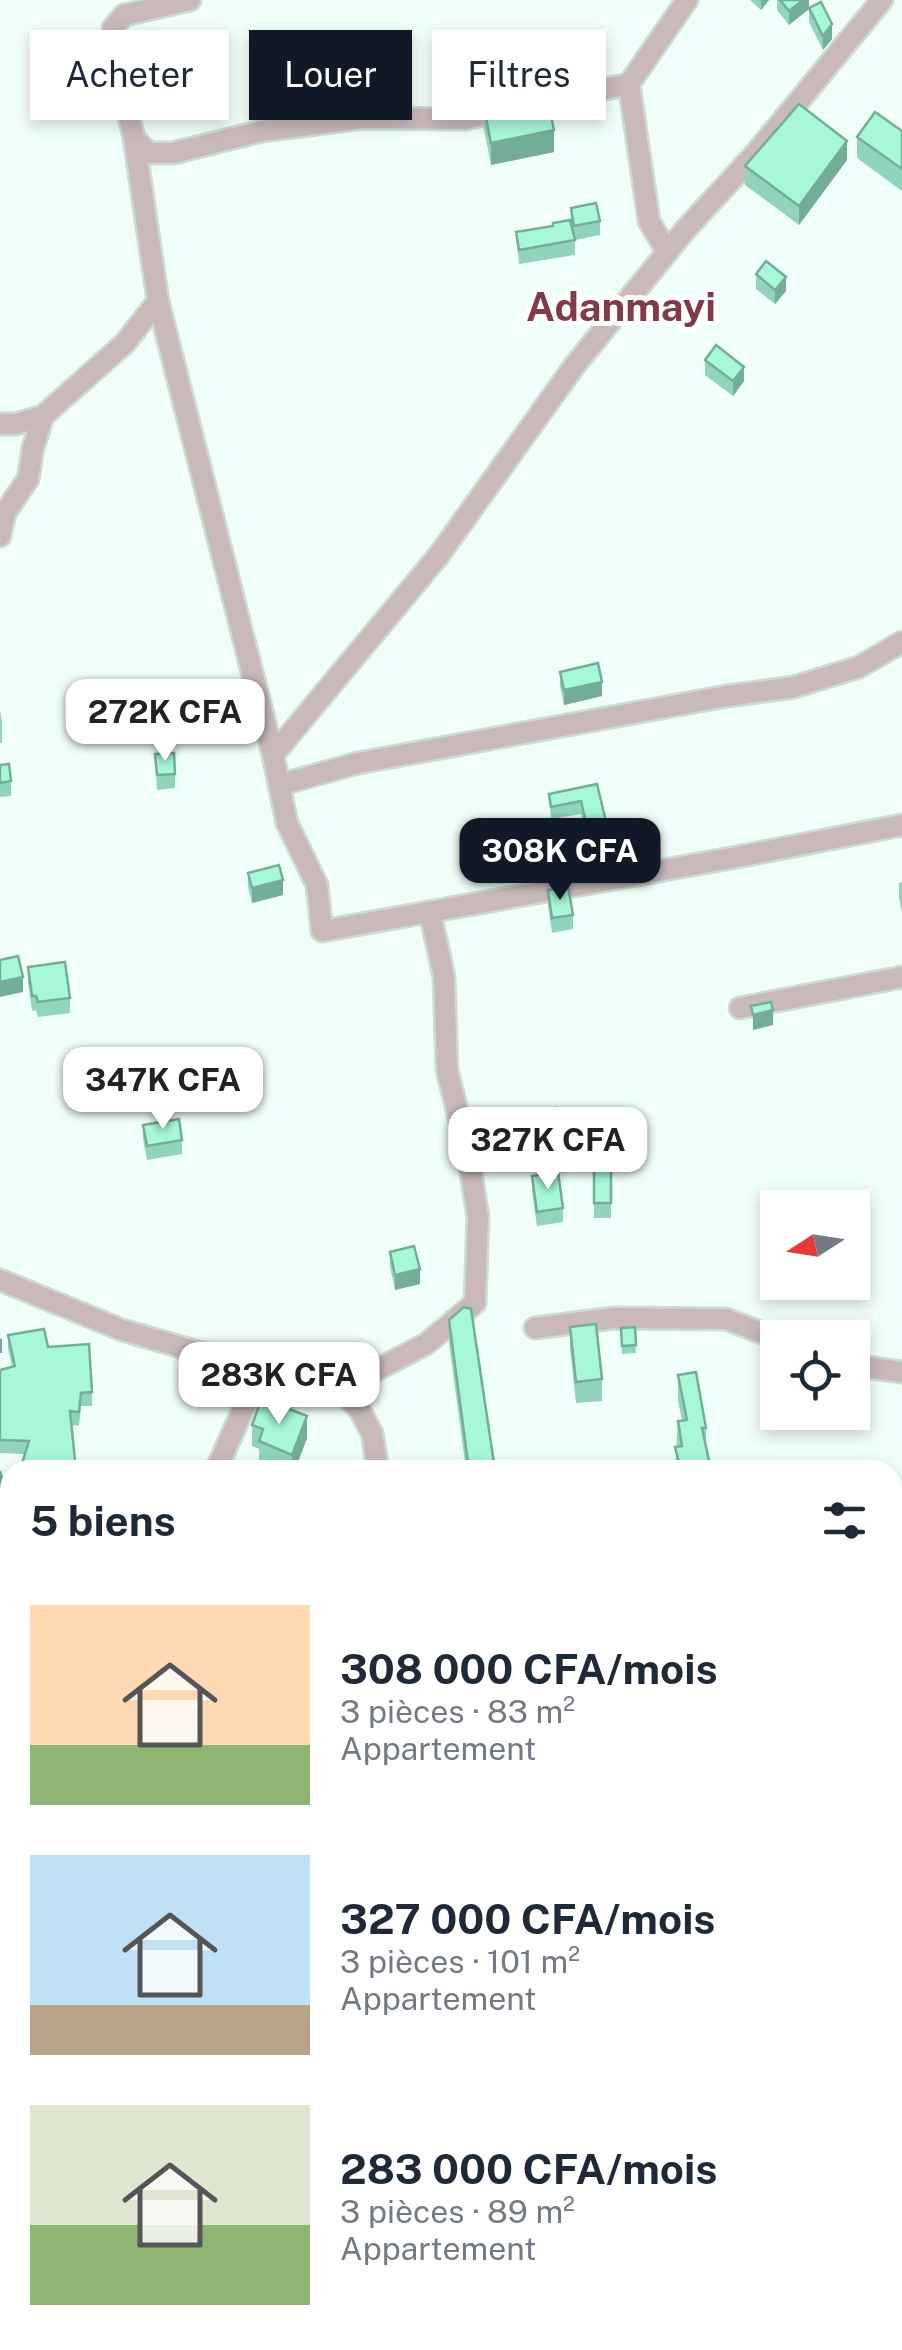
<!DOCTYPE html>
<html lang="fr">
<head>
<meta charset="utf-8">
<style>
  :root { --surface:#fff; --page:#f6f6f7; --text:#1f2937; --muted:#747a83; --accent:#111827 }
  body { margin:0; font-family:"Public Sans",sans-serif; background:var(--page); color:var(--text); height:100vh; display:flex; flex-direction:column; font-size:38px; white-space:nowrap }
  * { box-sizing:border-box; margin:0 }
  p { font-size:32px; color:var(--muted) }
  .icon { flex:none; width:55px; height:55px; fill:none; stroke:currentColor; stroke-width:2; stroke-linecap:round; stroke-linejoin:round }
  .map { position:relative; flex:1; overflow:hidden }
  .panel { position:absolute; left:0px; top:1460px; width:902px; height:890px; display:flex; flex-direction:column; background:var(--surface); border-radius:30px 30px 0 0; box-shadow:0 5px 15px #0003 }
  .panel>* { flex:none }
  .banner { position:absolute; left:30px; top:30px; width:842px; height:90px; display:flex; gap:20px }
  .needle { width:65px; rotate:258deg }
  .buttons { position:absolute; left:760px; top:1190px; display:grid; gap:20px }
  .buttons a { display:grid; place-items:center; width:110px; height:110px; border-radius:0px; background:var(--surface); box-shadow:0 5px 15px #0003; font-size:50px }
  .price { position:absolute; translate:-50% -85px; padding:0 22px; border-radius:20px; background:#fff; color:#222; font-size:32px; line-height:65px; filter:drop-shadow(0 2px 5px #0008) }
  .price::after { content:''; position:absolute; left:50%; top:60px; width:30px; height:22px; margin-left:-15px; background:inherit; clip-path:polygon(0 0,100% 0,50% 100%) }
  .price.active { background:var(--accent); color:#fff }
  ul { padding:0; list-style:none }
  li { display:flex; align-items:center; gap:30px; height:250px; padding:0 30px }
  li span { display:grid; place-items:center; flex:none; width:280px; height:200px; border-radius:0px; color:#555 }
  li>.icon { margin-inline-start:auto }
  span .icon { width:120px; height:120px; fill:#fffc; stroke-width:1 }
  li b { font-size:42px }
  h2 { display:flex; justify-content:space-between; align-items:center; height:120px; padding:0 30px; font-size:42px }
  .pill { padding:0 35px; border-radius:0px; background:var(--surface); box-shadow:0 5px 15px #0003; font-size:35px; line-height:90px }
  .pill.active { background:var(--accent); color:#fff }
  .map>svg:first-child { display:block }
</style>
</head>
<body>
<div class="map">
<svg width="902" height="2350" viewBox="0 0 902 2350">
  <rect width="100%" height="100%" fill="#f1fff9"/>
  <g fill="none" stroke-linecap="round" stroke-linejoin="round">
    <defs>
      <g id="street">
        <polyline points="190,0 124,15 113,28 113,49 134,138 149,153 173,153 262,131 362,118 465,119 629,84 687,0"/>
        <polyline points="629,84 649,221 667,252"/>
        <polyline points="134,138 158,301 273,755 287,823 317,885 322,931 737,857 902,825"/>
        <polyline points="0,424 16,424 43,416 125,343 158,301"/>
        <polyline points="0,536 5,513 28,479 33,448 43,416"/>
        <polyline points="273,755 439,555 575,365 686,229 756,153 882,0"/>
        <polyline points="279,785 358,763 727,696 794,687 859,667 902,642"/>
        <polyline points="740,1008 902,977"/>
        <polyline points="0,1280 122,1330 261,1370 318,1381 343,1393 359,1409 372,1433 378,1470"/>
        <polyline points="535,1328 614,1318 726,1319 778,1339"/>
        <polyline points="852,1365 902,1372"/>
        <polyline points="318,1381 361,1378 426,1344 475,1303 478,1217 468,1154 447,1070 444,977 430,912"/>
        <polyline points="216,1470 261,1370"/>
        <polyline points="0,1648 10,1646"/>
        <polyline points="892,1987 902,1986"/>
        <polyline points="0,2090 10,2088"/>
        <polyline points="892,2127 902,2126"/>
        <polyline points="0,2232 10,2231"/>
        <polyline points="892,2250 902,2249"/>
        <polyline points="163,2350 165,2340"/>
        <polyline points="333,2350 336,2340"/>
        <polyline points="709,2350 710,2340"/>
      </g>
      <g id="highway">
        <polyline points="892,1758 902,1757"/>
        <polyline points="892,1796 902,1794"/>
        <polyline points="0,1883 10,1881"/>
        <polyline points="0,1914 10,1913"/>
      </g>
    </defs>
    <use href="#street" stroke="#cddbd5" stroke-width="25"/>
    <use href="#highway" stroke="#cddbd5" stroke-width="40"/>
    <use href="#street" stroke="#c9b9ba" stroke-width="20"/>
    <use href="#highway" stroke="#8d6d71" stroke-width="35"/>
  </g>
  <g fill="#90d5bb">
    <polygon points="750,0 769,0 761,10"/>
    <polygon points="777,0 809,0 809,8 832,39 823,50 809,22 809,9 789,25 777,10"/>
    <polygon points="484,108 499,116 554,152 491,165 484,129"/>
    <polygon points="902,131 902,191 857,158 857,137"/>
    <polygon points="847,160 799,225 745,185 745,166"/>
    <polygon points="571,208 600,221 600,235 575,240 575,255 519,264 516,232 571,222"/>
    <polygon points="756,274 786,291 775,304 756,289"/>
    <polygon points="705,360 744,381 733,396 705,375"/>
    <polygon points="560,672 602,696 564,705 560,686"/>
    <polygon points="0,710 2,722 2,743 0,743"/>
    <polygon points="155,754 175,774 175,788 157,790"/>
    <polygon points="0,765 11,781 11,796 0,797"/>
    <polygon points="597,784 609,847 590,852 581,814 551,819 549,794"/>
    <polygon points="248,873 283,895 252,903 248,887"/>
    <polygon points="902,882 902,913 899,897 899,883"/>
    <polygon points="548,890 573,915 573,929 552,933 548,905"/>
    <polygon points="28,967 70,998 70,1013 38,1017 36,1010 32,1011 28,982"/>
    <polygon points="531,1112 559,1121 559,1135 533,1139"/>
    <polygon points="143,1125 182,1140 182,1154 147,1160 143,1139"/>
    <rect x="594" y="1165" width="17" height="53"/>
    <polygon points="532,1176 563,1208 563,1222 537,1226 532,1191"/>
    <polygon points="390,1252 420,1284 395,1290 390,1267"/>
    <polygon points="449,1320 495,1470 466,1470 449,1343"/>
    <polygon points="570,1327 602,1379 602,1401 576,1403 570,1348"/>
    <polygon points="635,1327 636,1353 622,1354 621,1328"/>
    <polygon points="8,1335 48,1347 92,1392 92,1406 81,1406 79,1426 71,1425 24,1454 0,1453 0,1370 12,1367 8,1349"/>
    <polygon points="678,1375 706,1428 706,1449 711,1470 675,1470 678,1421 682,1420 678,1401"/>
    <polygon points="252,1425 307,1438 295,1470 277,1470 259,1463 259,1449 252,1446"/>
    <polygon points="0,1471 6,1493 6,1507 0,1506"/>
    <rect x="0" y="1719" width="10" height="52"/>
    <polygon points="10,1793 10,1832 0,1833 0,1804 2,1815"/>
    <polygon points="10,1920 10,1985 9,1964 3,1935 3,1921"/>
    <polygon points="902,2029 902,2073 893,2074 892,2093 892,2030"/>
    <polygon points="10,2234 10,2298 0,2300 0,2236"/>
    <polygon points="203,2340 308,2340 305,2350 262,2350 241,2343 239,2350 237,2350"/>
    <polygon points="614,2340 636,2340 635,2350 614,2350"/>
    <polygon points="810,2340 832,2340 834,2350 812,2350"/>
  </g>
  <g fill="#75ae98">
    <polygon points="761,0 769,0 761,10"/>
    <polygon points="803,0 809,0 809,9 789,25 789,11"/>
    <polygon points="832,24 832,39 823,50 823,36"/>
    <polygon points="554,130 554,152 491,165 491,143"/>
    <polygon points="847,141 847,160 799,225 799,206"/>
    <polygon points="786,277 786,291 775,304 775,290"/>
    <polygon points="744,367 744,381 733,396 733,381"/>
    <polygon points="602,682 602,696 564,705 564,690"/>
    <polygon points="609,834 609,847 590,852 590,839"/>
    <polygon points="283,880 283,895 252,903 252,888"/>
    <polygon points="23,977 23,992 0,997 0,982"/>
    <polygon points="773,1010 773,1025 753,1030 753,1015"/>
    <polygon points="420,1269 420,1284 395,1290 395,1275"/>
    <polygon points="2,1338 2,1353 0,1353 0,1339"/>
    <polygon points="307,1416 307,1438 295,1470 292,1470 292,1455"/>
    <polygon points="902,2285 902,2299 892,2302 892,2287"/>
    <polygon points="303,2340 308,2340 305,2350 301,2350"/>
  </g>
  <g fill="#a7f8d9" stroke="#75ae98" stroke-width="2.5">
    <polygon points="780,0 803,0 789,11"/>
    <polygon points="821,2 832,24 823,36 809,8"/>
    <polygon points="799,104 847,141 799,206 745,166"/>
    <polygon points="497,105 499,116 549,106 554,130 491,143 484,108"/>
    <polygon points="875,112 902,131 902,169 857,137"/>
    <polygon points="596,203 600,221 574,226 571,208"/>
    <polygon points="570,220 575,240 519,250 516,232 553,226 553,223"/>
    <polygon points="766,261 786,277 775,290 756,274"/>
    <polygon points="716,345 744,367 733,381 705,360"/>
    <polygon points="598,663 602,682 564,690 560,672"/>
    <polygon points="174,753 175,774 157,775 155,754"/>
    <polygon points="9,764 11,781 0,783 0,765"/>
    <polygon points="597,784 609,834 590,839 581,801 551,807 549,794"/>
    <polygon points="279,865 283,880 252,888 248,873"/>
    <polygon points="568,887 573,915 552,918 548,890"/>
    <polygon points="18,956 23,977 0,982 0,960"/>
    <polygon points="65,962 70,998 38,1002 36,996 32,996 28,967"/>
    <polygon points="771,1002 773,1010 753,1015 751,1006"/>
    <polygon points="557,1108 559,1121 533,1125 531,1112"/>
    <polygon points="179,1119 182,1140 147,1146 143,1125"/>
    <rect x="594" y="1165" width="17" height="38"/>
    <polygon points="558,1172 563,1208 537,1212 532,1176"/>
    <polygon points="414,1246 420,1269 395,1275 390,1252"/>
    <polygon points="464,1307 471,1309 495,1470 469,1470 449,1320"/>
    <polygon points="596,1324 602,1379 576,1382 570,1327"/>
    <polygon points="635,1327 636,1345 622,1346 621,1328"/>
    <polygon points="44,1329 48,1347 89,1344 92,1392 81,1393 79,1412 70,1411 76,1470 20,1470 29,1441 0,1440 0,1370 15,1366 8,1335"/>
    <polygon points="696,1372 706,1428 702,1428 711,1470 681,1470 675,1447 682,1446 678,1421 687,1420 678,1375"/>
    <polygon points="260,1403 272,1408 274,1403 307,1416 292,1455 259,1441 263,1429 252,1425"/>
    <polygon points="0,1471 6,1493 0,1492"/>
    <rect x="0" y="1719" width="10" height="32"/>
    <polygon points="10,1793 10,1815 0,1816 0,1804 2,1815"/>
    <polygon points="10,1920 10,1949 8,1949 3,1921"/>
    <polygon points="902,2029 902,2054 892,2055 892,2030"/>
    <polygon points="10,2234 10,2278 0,2280 0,2236"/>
    <polygon points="902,2258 902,2285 892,2287 892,2261"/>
    <polygon points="386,2340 416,2340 415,2350 384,2350"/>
    <polygon points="451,2340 465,2340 463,2347 469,2350 449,2350"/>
    <rect x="518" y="2340" width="15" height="10"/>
    <rect x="614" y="2340" width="21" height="3"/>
    <polygon points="812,2340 832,2340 834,2347 814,2350"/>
  </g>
  <g text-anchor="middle" stroke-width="10" stroke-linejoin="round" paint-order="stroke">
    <g font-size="40" font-weight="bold" fill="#823a48" stroke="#fff">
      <text x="621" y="321">Adanmayi</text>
    </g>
  </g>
</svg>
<div class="buttons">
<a><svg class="needle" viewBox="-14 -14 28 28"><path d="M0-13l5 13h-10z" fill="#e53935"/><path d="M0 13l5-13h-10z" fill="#747a83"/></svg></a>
<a><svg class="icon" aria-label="locate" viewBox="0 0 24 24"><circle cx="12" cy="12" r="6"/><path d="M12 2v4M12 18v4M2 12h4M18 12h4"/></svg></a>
</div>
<b class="price" style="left:165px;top:764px">272K CFA</b>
<b class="price active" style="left:560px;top:903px">308K CFA</b>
<b class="price" style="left:163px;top:1132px">347K CFA</b>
<b class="price" style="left:548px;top:1192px">327K CFA</b>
<b class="price" style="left:279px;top:1427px">283K CFA</b>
<div class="banner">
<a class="pill">Acheter</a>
<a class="pill active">Louer</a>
<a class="pill">Filtres</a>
</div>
<section class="panel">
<h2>5 biens<svg class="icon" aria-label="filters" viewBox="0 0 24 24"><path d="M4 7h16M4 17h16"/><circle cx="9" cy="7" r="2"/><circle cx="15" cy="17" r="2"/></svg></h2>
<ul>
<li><span style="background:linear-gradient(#ffd9b3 70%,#8fb573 0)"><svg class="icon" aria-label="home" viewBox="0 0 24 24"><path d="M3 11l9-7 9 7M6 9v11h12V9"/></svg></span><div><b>308 000 CFA/mois</b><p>3 pièces · 83 m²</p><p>Appartement</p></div></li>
<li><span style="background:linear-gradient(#bfe0f5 75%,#b9a48a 0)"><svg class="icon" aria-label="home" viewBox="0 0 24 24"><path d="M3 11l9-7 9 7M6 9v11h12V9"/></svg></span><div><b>327 000 CFA/mois</b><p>3 pièces · 101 m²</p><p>Appartement</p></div></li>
<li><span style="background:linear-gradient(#dfe7d0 60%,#8fb573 0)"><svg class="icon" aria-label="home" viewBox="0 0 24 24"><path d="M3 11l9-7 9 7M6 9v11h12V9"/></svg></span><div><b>283 000 CFA/mois</b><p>3 pièces · 89 m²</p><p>Appartement</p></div></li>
</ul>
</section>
</div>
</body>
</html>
